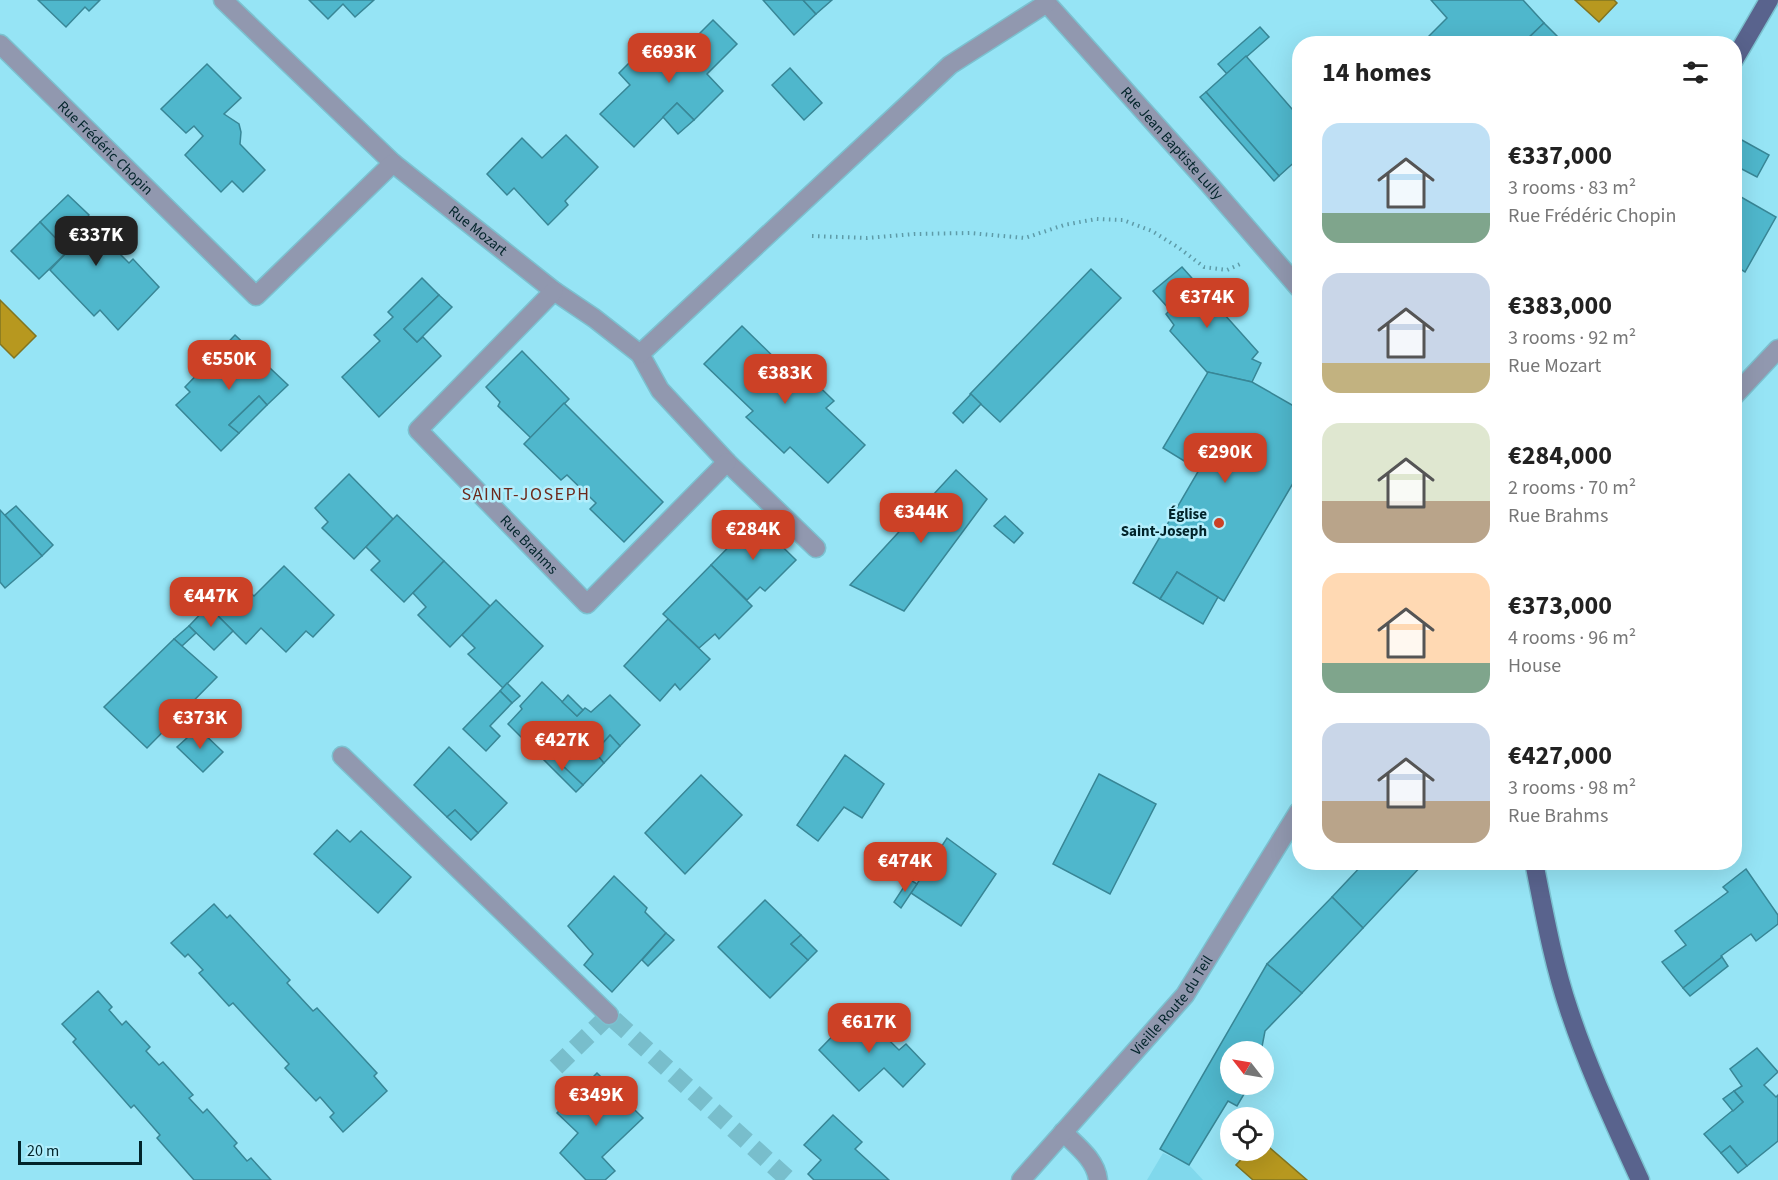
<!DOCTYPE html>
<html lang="en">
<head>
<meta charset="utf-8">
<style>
  :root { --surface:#fff; --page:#f2f2f2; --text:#222; --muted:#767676; --accent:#cc4126 }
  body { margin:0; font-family:"Source Sans 3",sans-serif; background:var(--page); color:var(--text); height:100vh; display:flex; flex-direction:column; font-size:22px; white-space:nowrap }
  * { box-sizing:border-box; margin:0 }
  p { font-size:20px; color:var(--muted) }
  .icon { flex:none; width:33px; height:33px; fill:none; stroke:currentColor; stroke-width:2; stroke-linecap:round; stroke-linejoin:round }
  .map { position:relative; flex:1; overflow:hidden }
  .details { position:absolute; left:1292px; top:36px; width:450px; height:834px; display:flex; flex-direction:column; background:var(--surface); border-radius:24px; box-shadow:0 6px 24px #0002 }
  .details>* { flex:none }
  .needle { width:39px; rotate:301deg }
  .fabs { position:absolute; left:1220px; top:1041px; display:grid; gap:12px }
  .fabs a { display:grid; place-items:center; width:54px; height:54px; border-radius:50%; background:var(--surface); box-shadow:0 6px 24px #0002; font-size:30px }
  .scale { position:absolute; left:18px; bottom:15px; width:124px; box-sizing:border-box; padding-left:6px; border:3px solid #02242a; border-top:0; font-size:16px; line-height:21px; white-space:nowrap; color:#02242a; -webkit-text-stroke:4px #b2eefc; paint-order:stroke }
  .price { position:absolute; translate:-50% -51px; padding:0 14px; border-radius:12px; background:var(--accent); color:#fff; font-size:20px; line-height:39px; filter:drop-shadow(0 2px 3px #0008) }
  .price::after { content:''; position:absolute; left:50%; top:36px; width:18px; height:14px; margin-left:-9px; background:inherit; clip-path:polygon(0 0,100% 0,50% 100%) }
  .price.selected { background:#222; color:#fff }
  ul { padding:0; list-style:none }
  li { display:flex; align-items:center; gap:18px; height:150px; padding:0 30px }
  li span { display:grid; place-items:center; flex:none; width:168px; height:120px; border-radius:18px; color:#555 }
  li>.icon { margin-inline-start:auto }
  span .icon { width:72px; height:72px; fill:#fffc; stroke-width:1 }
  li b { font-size:26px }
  h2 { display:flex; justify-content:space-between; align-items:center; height:72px; padding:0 30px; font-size:26px }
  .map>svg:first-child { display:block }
</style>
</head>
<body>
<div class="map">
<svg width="1778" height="1180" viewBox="0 0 1778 1180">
  <rect width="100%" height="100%" fill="#96e4f5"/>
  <polygon fill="#80d8ec" points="1163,1153 1189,1165 1203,1180 1147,1180"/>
  <g fill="#b7981f" stroke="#817522" stroke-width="1.5">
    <polygon points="1575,0 1614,0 1617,3 1599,22"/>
    <polygon points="0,300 36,336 14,358 0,344"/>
    <polygon points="1263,1142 1307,1180 1253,1180 1236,1165 1249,1151 1263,1150"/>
  </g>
  <g fill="#4fb7cc" stroke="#388696" stroke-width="1.5">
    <polygon points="38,0 100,0 89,11 85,7 66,27"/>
    <polygon points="309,0 374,0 355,17 343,4 328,19"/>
    <polygon points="763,0 803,0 816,14 794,35"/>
    <polygon points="803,0 832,0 816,14"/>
    <polygon points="1431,0 1523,0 1544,23 1522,44 1432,44 1427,38 1447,18"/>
    <polygon points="713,20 737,44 707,74 723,91 694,120 677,103 634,147 600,114 630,85 619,73 643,49 654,61 675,42 684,49"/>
    <polygon points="1544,23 1559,38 1553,44 1522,44"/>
    <polygon points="1260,27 1269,37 1227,74 1218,64"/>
    <polygon points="1246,56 1299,117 1299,158 1279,176 1206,92"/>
    <polygon points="207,64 241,98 224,114 239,124 241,132 240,144 265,170 243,192 232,181 221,192 185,155 203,136 194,126 186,133 161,109"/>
    <polygon points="790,68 822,103 804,120 772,85"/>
    <polygon points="1206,92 1279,176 1274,181 1200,97"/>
    <polygon points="677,103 694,120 678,134 663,117"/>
    <polygon points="566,135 598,167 565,201 568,205 548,225 514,188 507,195 487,174 522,138 542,158"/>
    <polygon points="1740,139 1769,155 1757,177 1734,165 1734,149"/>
    <polygon points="1734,193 1776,217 1745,272 1734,265"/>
    <polygon points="68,195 89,215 86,220 129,263 133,259 159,287 118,330 100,310 94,316 50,270 68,251 40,222"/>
    <polygon points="40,222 68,251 39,279 11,251"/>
    <polygon points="1182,267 1258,352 1252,359 1261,363 1252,382 1207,372 1170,331 1174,325 1166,314 1170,310 1153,291"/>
    <polygon points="1091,269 1121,298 1000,422 970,394"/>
    <polygon points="422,278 439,295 404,329 417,342 423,337 441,356 379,417 342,377 380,341 374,335 393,317 388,312"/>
    <polygon points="439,295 452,307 417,342 404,329"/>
    <polygon points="742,326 789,372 797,365 834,401 826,408 865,445 828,483 790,447 784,453 746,417 753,411 704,364"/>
    <polygon points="235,335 288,385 267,405 259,396 229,425 239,433 221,451 176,405 190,392 185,387"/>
    <polygon points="522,351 569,399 531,438 498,406 500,402 486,387"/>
    <polygon points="1208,372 1252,382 1299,409 1299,453 1297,456 1299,457 1299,473 1224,601 1177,572 1160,599 1133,583 1199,470 1163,448"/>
    <polygon points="971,394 981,404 963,423 953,413"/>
    <polygon points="259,396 267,405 239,433 229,425"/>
    <polygon points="564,403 663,502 624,542 590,509 596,503 567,475 561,480 524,444"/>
    <polygon points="956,470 987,499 904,611 850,585"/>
    <polygon points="349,474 393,519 354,559 322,528 328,522 315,508"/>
    <polygon points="16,506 53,545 42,556 5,515"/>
    <polygon points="0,510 42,556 5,588 0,582"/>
    <polygon points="397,515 444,561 404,602 371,570 380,561 366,547"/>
    <polygon points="1005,516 1023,533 1014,543 994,526"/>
    <polygon points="755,520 796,560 765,591 760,587 747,600 711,565"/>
    <polygon points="444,561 490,606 450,647 418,615 426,607 413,593"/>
    <polygon points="711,565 752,606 719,639 715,634 699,648 663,614"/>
    <polygon points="284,566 334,615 313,637 306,631 286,652 261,628 246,644 217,615 244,587 254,596"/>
    <polygon points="1177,572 1218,597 1203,624 1160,599"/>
    <polygon points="496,600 543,646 503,688 468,654 475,648 462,635"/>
    <polygon points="208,606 233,631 214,650 189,626"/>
    <polygon points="668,619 710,659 680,690 675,684 660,701 624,666"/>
    <polygon points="189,626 196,633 182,646 174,639"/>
    <polygon points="174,639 217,677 147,748 104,707"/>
    <polygon points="542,682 577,716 585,708 591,712 610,695 640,725 620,746 610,735 595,752 604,763 583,785 547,751 541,757 508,724 522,709 520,706"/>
    <polygon points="507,683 520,696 512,703 500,691"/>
    <polygon points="500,691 512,703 490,726 500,736 486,751 463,729"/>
    <polygon points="568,695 583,710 577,716 562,702"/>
    <polygon points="198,728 223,752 203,772 177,747"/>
    <polygon points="610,735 620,746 604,763 595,752"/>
    <polygon points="449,747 507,803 478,833 455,810 447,817 414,785"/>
    <polygon points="547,751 583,785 576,792 541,757"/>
    <polygon points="845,755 884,784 862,818 844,807 818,841 797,825"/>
    <polygon points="1099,774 1156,804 1110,894 1053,864"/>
    <polygon points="701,775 742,815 685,874 645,833"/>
    <polygon points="455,810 478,833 471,840 447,817"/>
    <polygon points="337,830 350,842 361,831 411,877 378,913 314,854"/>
    <polygon points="947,838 996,874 961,926 911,893"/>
    <polygon points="1365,862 1425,862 1363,928 1332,897"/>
    <polygon points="1746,869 1778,915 1778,924 1756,941 1751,934 1721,956 1722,957 1683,988 1662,962 1686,945 1675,931 1728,892 1723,887"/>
    <polygon points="614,876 647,908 645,912 666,933 612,992 584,965 593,954 568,926"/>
    <polygon points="909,879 917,884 901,908 894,902"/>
    <polygon points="1332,897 1363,928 1302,993 1267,964"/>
    <polygon points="765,900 801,935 791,944 808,960 770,998 718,947"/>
    <polygon points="214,904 227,918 230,915 290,980 287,983 313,1011 317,1008 377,1073 374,1076 387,1091 343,1132 330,1117 334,1113 320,1097 316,1101 285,1068 289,1064 233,1003 229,1006 199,973 203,970 188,954 185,957 171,943"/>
    <polygon points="666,933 674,940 648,966 642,960"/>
    <polygon points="801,935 817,951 808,960 791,944"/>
    <polygon points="1722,957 1728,966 1690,996 1683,988"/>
    <polygon points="1267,964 1302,993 1265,1031 1261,1052 1230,1052 1230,1084 1250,1084 1237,1106 1228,1101 1189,1165 1160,1149"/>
    <polygon points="98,991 112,1007 109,1010 122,1025 126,1021 150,1047 146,1051 159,1065 163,1062 193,1095 189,1098 203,1113 207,1109 237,1143 234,1146 247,1161 251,1158 271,1180 194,1180 157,1138 160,1135 134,1105 131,1108 73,1042 76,1039 62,1024"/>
    <polygon points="858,1010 899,1050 906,1044 925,1064 903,1087 884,1068 859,1091 819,1050"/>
    <polygon points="1757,1048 1778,1072 1764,1085 1776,1097 1778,1095 1778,1141 1747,1166 1730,1146 1721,1153 1704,1134 1743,1102 1734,1091 1742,1086 1730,1069"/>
    <polygon points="597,1073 643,1118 602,1157 615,1171 605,1180 586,1180 560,1153 578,1133 557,1113"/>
    <polygon points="1734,1091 1743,1102 1733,1111 1723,1099"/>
    <polygon points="833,1115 862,1142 855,1149 889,1180 814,1180 808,1174 821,1160 804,1145"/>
    <polygon points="1730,1146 1747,1166 1738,1173 1721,1153"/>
  </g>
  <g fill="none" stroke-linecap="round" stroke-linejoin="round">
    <polyline stroke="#78becc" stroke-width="18" stroke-dasharray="18 9" stroke-linecap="butt" points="556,1067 609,1015 789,1180"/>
    <defs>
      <g id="minor">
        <path id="s1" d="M223,0L393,163L554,291L594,318L640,354L660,390L727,462L816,548"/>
        <path id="s2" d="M1044,0L1208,183L1299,288"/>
        <path id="s3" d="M0,44L256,296L393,163"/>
        <path id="s4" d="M554,291L418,430L587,604L727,462"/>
        <polyline points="640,354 950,65 1047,3"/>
        <polyline points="1734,396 1778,349"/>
        <polyline points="342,756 609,1015"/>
        <path d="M1063,1132C1077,1146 1096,1160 1098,1180"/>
        <path id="s5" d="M1021,1180L1185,995L1299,811"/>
      </g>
      <g id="major">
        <polyline points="1734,60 1769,0"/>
        <path d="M1534,862C1544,912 1553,963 1569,1010C1588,1068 1615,1125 1640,1180"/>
      </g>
    </defs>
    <use href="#minor" stroke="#7bc1d0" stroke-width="21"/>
    <use href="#major" stroke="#7bc1d0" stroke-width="21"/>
    <polyline stroke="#5e9ba8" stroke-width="4" stroke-dasharray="1.5 4.5" stroke-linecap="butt" points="812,236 867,238 915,234 970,233 1025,238 1064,225 1096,219 1123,220 1152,231 1179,248 1204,267 1227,270 1240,264"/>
    <use href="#minor" stroke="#9198af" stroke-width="18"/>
    <use href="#major" stroke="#59638d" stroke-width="18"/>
  </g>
  <circle fill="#cc4126" stroke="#b2eefc" stroke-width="2" cx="1219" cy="523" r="6"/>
  <g text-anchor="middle" stroke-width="5" stroke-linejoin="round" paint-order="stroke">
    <g font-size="15" fill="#02242a" stroke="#b2eefc">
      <text dy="5" stroke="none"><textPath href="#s2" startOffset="192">Rue Jean Baptiste Lully</textPath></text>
      <text dy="5" stroke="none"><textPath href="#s3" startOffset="148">Rue Frédéric Chopin</textPath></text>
      <text dy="5" stroke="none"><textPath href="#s1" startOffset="344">Rue Mozart</textPath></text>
      <text dy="5" stroke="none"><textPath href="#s4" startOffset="354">Rue Brahms</textPath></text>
      <text dy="5" stroke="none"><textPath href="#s5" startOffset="231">Vieille Route du Teil</textPath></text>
    </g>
    <g font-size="15" font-weight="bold" fill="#02242a" stroke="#b2eefc" text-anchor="end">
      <text x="1207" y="519">Église<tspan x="1207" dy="17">Saint-Joseph</tspan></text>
    </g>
    <g font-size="18" letter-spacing="1.5" fill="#6c291b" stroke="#b2eefc">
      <text x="526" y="500">SAINT-JOSEPH</text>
    </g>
  </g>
</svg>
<div class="fabs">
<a><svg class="needle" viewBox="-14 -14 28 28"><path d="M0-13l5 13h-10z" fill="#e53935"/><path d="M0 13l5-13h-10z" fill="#767676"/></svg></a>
<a><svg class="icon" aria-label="locate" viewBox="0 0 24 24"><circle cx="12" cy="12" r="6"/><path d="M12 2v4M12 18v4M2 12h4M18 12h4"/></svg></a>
</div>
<div class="scale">20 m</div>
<b class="price" style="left:669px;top:84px">€693K</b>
<b class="price selected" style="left:96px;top:267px">€337K</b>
<b class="price" style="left:1207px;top:329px">€374K</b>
<b class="price" style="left:229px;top:391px">€550K</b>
<b class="price" style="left:785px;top:405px">€383K</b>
<b class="price" style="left:1225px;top:484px">€290K</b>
<b class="price" style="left:921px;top:544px">€344K</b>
<b class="price" style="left:753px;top:561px">€284K</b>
<b class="price" style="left:211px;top:628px">€447K</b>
<b class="price" style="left:200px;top:750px">€373K</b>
<b class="price" style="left:562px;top:772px">€427K</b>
<b class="price" style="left:905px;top:893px">€474K</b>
<b class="price" style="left:869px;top:1054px">€617K</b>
<b class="price" style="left:596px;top:1127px">€349K</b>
<section class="details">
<h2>14 homes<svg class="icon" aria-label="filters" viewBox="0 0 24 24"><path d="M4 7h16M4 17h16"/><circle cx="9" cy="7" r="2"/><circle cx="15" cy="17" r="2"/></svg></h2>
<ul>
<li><span style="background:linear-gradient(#bfe0f5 75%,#7fa58c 0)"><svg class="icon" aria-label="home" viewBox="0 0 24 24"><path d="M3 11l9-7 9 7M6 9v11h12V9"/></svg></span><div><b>€337,000</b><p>3 rooms · 83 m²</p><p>Rue Frédéric Chopin</p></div></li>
<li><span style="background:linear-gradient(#c9d6e8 75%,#c2b280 0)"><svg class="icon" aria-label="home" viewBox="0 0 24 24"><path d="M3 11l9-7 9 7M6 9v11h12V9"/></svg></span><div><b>€383,000</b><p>3 rooms · 92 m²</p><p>Rue Mozart</p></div></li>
<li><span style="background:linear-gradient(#dfe7d0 65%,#b9a48a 0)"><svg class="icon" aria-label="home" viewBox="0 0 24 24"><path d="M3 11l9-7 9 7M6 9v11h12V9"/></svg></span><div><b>€284,000</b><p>2 rooms · 70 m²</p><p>Rue Brahms</p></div></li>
<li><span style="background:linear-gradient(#ffd9b3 75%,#7fa58c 0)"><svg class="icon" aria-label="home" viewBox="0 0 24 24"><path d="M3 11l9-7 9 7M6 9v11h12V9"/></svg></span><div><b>€373,000</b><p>4 rooms · 96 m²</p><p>House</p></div></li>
<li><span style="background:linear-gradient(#c9d6e8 65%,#b9a48a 0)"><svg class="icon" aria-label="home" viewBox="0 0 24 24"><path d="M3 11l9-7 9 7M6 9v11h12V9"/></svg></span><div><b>€427,000</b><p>3 rooms · 98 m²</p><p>Rue Brahms</p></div></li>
</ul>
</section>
</div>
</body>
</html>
